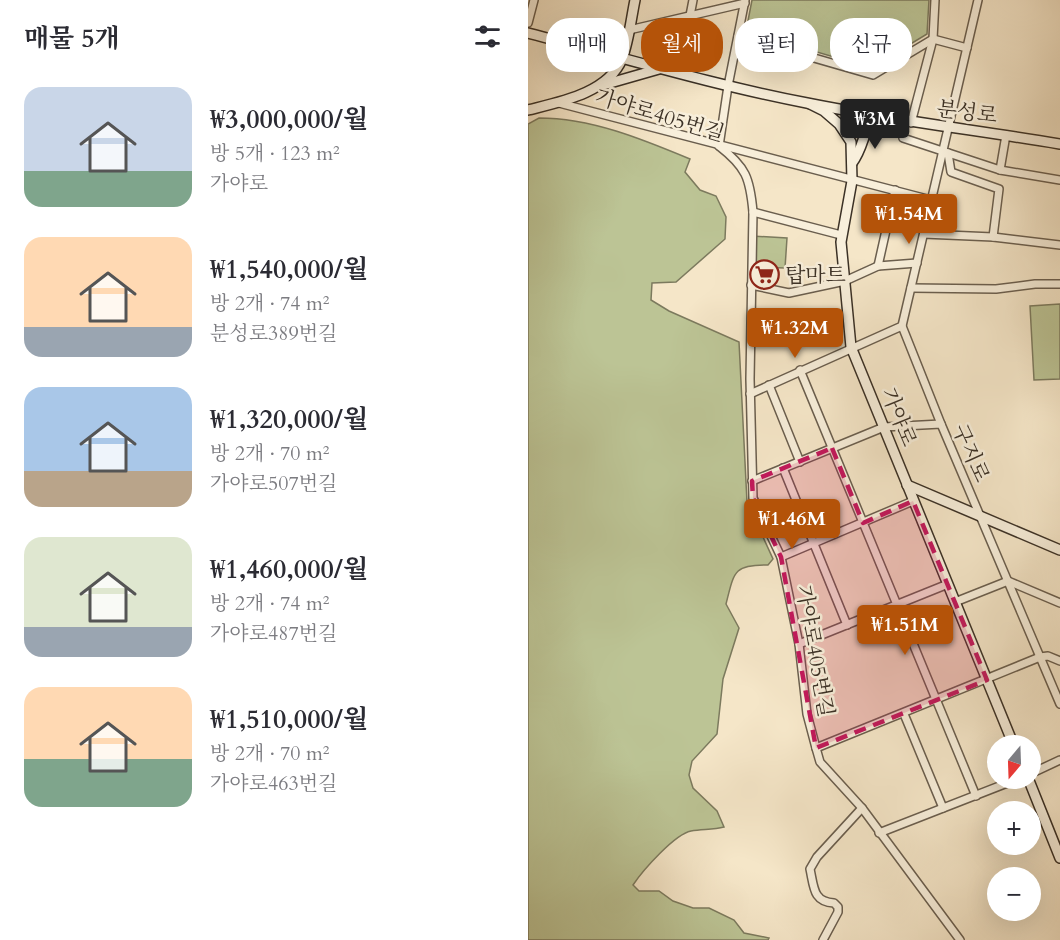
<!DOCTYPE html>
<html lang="ko">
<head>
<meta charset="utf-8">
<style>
  :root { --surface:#fff; --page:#f7f7f7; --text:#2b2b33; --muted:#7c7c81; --accent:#b45309 }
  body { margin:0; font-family:Cardo,"Noto Serif KR",serif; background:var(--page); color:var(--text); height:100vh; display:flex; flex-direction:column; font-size:22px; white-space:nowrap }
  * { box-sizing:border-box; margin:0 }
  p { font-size:20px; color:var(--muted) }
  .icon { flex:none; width:33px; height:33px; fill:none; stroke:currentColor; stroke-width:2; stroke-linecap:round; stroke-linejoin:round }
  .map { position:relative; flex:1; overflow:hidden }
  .panel { display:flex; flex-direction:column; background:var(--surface); width:528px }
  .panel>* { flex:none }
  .hud { position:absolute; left:18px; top:18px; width:423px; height:54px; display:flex; gap:12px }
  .needle { width:39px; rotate:199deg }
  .controls { position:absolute; left:459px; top:735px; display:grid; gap:12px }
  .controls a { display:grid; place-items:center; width:54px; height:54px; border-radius:50%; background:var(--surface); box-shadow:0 6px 24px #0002; font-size:30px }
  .price { position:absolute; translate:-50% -51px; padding:0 14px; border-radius:6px; background:var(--accent); color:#fff; font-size:20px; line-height:39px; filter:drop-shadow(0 2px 3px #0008) }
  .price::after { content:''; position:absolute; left:50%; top:36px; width:18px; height:14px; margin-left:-9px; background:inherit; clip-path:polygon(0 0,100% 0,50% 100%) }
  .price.selected { background:#222; color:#fff }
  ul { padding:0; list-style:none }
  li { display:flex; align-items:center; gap:18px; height:150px; padding:0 24px }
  li span { display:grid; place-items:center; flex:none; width:168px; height:120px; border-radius:18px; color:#555 }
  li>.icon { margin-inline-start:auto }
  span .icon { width:72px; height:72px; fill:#fffc; stroke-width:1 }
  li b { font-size:26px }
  h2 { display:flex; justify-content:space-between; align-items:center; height:72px; padding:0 24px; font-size:26px }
  .chip { padding:0 21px; border-radius:24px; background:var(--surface); box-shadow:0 6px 24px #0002; font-size:21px; line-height:54px }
  .chip.selected { background:var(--accent); color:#fff }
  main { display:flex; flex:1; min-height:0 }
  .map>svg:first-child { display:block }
</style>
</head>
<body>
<main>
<section class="panel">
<h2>매물 5개<svg class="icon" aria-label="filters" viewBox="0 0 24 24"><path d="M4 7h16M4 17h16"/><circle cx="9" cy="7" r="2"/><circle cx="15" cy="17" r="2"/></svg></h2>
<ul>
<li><span style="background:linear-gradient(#c9d6e8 70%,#7fa58c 0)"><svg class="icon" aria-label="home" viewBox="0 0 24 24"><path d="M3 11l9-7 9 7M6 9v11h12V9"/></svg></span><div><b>₩3,000,000/월</b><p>방 5개 · 123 m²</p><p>가야로</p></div></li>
<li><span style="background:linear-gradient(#ffd9b3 75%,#9aa5b1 0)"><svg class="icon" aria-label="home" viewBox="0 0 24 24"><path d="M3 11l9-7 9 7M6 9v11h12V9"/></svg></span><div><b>₩1,540,000/월</b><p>방 2개 · 74 m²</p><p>분성로389번길</p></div></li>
<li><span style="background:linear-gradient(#a9c7e8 70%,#b9a48a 0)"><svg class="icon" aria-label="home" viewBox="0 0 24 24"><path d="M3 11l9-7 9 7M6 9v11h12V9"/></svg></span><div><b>₩1,320,000/월</b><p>방 2개 · 70 m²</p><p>가야로507번길</p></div></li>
<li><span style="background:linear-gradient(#dfe7d0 75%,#9aa5b1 0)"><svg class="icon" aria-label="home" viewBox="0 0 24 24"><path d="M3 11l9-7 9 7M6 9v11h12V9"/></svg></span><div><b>₩1,460,000/월</b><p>방 2개 · 74 m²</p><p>가야로487번길</p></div></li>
<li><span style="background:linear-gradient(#ffd9b3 60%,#7fa58c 0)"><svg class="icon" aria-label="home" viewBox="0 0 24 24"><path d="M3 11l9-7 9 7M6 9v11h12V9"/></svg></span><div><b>₩1,510,000/월</b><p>방 2개 · 70 m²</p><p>가야로463번길</p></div></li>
</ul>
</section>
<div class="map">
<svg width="532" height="940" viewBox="0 0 532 940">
  <rect width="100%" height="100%" fill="#f5e6c8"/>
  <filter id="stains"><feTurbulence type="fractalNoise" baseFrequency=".00333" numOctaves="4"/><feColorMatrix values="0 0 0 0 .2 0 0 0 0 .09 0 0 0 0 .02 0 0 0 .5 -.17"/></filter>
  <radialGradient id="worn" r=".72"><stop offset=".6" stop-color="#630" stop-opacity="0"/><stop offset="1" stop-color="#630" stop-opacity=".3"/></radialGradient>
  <g fill="#bcc495" stroke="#7c7a5e" stroke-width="1.5">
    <polygon points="224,0 401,0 399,34 343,68 218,31"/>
    <path d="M11,118C63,118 114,139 162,159L157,172L172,190L188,196L198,217L197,239L148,282L124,283L123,300L141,311L211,342L219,502L245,559L240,565C205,564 206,573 198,604L211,628L195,679L189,734L164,761L161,775L165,788L189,811L196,827C185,830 175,829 163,831C147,834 115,870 105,885L111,891H131L145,901L165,908H181L206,920L216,933L241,938L240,940H0V124Z"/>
    <polygon points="223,236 259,238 257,268 223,267"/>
    <polygon points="532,304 532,379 506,380 502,306"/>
  </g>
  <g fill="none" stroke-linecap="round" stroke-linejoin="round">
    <defs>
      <g id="street">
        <polyline points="0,23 6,0"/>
        <polyline points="101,30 217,3"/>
        <polyline points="210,36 345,75 405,39 439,48"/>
        <polyline points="151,73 165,0"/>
        <polyline points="31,103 403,200"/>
        <polyline points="383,123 405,39 407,0"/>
        <polyline points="375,138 472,170 532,180"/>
        <path d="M191,146C218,167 222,178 225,212L222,379L225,498L253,557L271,644L279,714L288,748L292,762L334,808L432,940"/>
        <polyline points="191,146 200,86 217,0"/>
        <polyline points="420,153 423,172 471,189 465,237"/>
        <polyline points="472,170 478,135"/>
        <polyline points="225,212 313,235"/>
        <polyline points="396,234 465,237 532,245"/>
        <polyline points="350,266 367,190"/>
        <polyline points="223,285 261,293 317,281 350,266 389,263"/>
        <polyline points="383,288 468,289 507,284 532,284"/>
        <polyline points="374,326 413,424"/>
        <polyline points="272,370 448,796"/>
        <polyline points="241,385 272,462"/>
        <polyline points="222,394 374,326 450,0"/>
        <polyline points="255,468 319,625"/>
        <polyline points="224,481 356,427 413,424 532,704"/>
        <polyline points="253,557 385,501"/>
        <polyline points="427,602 480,581 532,603"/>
        <polyline points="271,644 420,584"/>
        <polyline points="376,714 415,808"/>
        <polyline points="288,748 512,657 520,656 532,661"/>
        <polyline points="502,774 532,760"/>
        <polyline points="351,833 492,778"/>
        <path d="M295,940L310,912V907L306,903C285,902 286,887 282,869L289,857L334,808"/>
      </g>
      <g id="secondary">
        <path d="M0,33C93,57 185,85 279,103C363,120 448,130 532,144"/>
        <polyline points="75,85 131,69"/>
        <polyline points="282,104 296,111 311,124 323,142 324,181 313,242 323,347 486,746"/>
        <path d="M0,110C32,102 80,93 94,59C101,41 103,19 107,0"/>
        <polyline points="316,130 330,121 344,119"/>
        <path d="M324,163C335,149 335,133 344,119"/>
        <polyline points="379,485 532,550"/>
        <polyline points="500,778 532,858"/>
      </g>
    </defs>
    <use href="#street" stroke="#6a5e4e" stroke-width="10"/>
    <use href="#secondary" stroke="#3b3126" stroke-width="12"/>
    <use href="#street" stroke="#f8efdb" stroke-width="7"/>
    <use href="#secondary" stroke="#f8efdb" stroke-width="9"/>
  </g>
  <path fill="#c2185b" fill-opacity="0.2" stroke="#c2185b" stroke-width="4.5" stroke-dasharray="12 8" stroke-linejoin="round" d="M304,448L335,523L385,501L459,680L288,748L253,557L225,498L224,481Z"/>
  <defs>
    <symbol id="supermarket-ring" viewBox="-11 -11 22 22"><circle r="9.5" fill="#f8efdb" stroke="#8f2418" stroke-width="1.5"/><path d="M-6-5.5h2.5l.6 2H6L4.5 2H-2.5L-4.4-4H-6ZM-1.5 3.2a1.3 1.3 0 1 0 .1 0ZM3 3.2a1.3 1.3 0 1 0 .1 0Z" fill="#8f2418"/></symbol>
  </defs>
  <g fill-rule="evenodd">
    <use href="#supermarket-ring" x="220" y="258" width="33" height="33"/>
  </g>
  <g text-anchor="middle" stroke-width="5" stroke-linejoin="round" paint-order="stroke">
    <g font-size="21" fill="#3b3126" stroke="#f8efdb">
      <text transform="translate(439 112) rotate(7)" y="7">분성로</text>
      <text transform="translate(132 115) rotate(17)" y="7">가야로405번길</text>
      <text transform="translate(371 417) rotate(68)" y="7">가야로</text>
      <text transform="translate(443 453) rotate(66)" y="7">구지로</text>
      <text transform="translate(287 651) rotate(80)" y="7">가야로405번길</text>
    </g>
    <g font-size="21" fill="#3b3126" stroke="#f8efdb" text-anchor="start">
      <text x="257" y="282">탑마트</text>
    </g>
  </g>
  <rect width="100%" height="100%" filter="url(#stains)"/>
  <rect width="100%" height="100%" fill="url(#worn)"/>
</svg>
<div class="controls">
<a><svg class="needle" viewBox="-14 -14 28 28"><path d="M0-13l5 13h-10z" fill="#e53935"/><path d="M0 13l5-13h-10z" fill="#7c7c81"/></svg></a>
<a>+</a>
<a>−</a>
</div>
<b class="price selected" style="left:347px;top:150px">₩3M</b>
<b class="price" style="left:381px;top:245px">₩1.54M</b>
<b class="price" style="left:267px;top:359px">₩1.32M</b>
<b class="price" style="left:264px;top:550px">₩1.46M</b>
<b class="price" style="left:377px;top:656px">₩1.51M</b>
<div class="hud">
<a class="chip">매매</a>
<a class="chip selected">월세</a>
<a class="chip">필터</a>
<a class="chip">신규</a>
</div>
</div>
</main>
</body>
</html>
